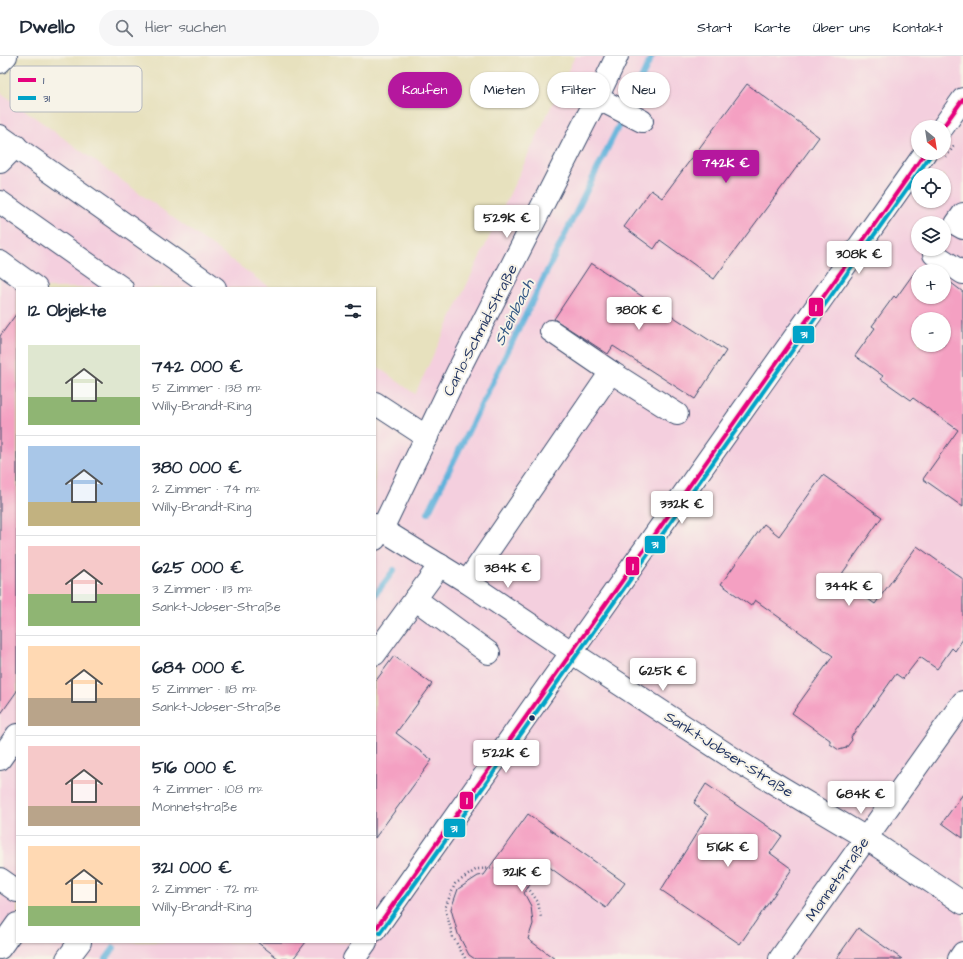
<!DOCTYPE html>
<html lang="de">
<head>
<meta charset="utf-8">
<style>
  :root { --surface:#fff; --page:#f6f6f7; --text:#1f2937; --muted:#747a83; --line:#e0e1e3; --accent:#b5179e }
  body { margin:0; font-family:"Architects Daughter",sans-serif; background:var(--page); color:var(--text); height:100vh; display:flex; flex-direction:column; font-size:15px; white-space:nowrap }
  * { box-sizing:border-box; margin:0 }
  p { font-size:13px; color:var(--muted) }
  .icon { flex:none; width:22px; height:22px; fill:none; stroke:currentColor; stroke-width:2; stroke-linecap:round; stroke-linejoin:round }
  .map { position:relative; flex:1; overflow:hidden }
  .sheet { position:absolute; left:16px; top:231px; width:360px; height:656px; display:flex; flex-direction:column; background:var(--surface); border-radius:0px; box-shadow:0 1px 3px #0004 }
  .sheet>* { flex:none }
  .banner { position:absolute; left:388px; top:16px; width:380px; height:36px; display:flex; gap:8px }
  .needle { width:26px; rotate:150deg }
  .tools { position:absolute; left:911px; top:64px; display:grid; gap:8px }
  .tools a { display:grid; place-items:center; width:40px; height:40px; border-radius:50%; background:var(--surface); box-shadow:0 1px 3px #0004; font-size:20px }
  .price { position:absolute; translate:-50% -34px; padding:0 9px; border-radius:4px; background:#fff; color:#222; font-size:13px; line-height:26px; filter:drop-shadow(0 1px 2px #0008) }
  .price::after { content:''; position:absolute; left:50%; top:24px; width:12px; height:9px; margin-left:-6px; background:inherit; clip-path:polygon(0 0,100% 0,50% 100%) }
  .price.on { background:var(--accent); color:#fff }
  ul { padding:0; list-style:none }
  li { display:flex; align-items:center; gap:12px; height:100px; padding:0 12px }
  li+li { border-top:1px solid var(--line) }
  li span { display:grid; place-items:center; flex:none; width:112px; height:80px; border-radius:0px; color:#555 }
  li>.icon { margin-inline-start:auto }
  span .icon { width:48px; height:48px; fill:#fffc; stroke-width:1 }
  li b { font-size:17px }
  h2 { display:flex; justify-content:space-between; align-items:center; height:48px; padding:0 12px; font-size:17px }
  .tag { padding:0 14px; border-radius:18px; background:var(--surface); box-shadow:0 1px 3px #0004; font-size:14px; line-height:36px }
  .tag.on { background:var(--accent); color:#fff }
  header { display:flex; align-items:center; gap:24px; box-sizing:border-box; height:56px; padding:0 20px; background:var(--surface); border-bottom:1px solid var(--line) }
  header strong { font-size:19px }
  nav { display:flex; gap:22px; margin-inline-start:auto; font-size:14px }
  .search { width:280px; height:36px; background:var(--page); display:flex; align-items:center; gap:10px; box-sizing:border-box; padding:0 14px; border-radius:22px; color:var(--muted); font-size:15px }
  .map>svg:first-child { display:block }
</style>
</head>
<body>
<header>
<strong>Dwello</strong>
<div class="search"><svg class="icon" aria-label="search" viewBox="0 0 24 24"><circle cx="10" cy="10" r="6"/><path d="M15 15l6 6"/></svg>Hier suchen</div>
<nav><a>Start</a><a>Karte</a><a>Über uns</a><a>Kontakt</a></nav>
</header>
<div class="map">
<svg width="963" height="903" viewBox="0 0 963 903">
  <rect width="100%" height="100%" fill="#f7f3e8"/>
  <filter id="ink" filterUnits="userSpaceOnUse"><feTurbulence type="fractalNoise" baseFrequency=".025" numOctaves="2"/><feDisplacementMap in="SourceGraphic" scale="8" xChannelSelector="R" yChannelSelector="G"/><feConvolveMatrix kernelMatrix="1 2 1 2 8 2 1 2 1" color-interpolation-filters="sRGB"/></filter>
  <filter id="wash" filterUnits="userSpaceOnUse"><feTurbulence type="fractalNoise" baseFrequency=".012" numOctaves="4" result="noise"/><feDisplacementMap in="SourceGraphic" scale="16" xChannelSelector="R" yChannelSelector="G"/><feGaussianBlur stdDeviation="0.9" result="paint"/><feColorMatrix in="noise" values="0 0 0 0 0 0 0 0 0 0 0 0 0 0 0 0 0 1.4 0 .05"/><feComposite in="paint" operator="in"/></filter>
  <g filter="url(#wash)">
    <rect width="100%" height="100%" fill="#e7e1be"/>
    <path fill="#f4cfde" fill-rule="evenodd" d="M575,0H963V903H0V36L270,232H17V886H375V309L415,338ZM918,71H944V97H918ZM918,119H944V145H918ZM918,167H944V193H918ZM918,215H944V241H918ZM918,263H944V289H918Z"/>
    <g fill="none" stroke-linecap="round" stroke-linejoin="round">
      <g stroke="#60b2db" stroke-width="6">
        <polyline points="633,40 652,0"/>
        <polyline points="428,457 620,67"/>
        <polyline points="375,539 394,514"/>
        <polyline points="106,903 114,892"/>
      </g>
    </g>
    <g id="blocks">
      <g fill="#f4a0c2" fill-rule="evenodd">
        <polygon points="747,28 819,81 714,223 660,184 654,193 624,171 651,134 662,142"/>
        <polygon points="591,207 726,295 695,343 613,290 608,298 554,263"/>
        <path d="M916,214L918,215V241H944V234L950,226L963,236V451L923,423L958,374L913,342L911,344L881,323L883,320L855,300L875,272L872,270L894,240L896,242ZM918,263H944V289H918Z"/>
        <polygon points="17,257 17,635 0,659 0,280"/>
        <polygon points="823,419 882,461 839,522 875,548 917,490 963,523 963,583 955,595 952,592 937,613 920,601 903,623 896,618 851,681 852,684 846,692 839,694 830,688 830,684 792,657 833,600 755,544 751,550 721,528 764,468 779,480"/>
        <polygon points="394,600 432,628 396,677 432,704 375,782 375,626"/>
        <polygon points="706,728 782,780 770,797 792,813 740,888 661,834 708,759 694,747"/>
        <polygon points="963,738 963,782 942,767"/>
        <polygon points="528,758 625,827 606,852 545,808 524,837 531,850 533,868 528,883 555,903 475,903 469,899 458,878 451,853 458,833 478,820 484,819"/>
        <polygon points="858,872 902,903 836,903"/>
        <polygon points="257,886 306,886 293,903 279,903"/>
      </g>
    </g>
  </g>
  <g filter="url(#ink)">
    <use href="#blocks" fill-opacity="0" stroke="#3a4a6c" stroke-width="1"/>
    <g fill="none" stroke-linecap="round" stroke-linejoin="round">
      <defs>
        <g id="minor">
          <polyline points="597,42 642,65"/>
          <polyline points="943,71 963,43"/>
          <polyline points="0,80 215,232"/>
          <polyline points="0,106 16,90"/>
          <polyline points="0,146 122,232"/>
          <polyline points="963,158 956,168 963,172"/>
          <polyline points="934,198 963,217"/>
          <polyline points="0,206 36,232"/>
          <polyline points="551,275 611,316 677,358"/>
          <polyline points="375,347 427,381"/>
          <polyline points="375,469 467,526 571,596 737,705 866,782 963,847"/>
          <polyline points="375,483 382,473 457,317 597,42 617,0"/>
          <polyline points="467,526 611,316"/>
          <polyline points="415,543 489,597"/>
          <polyline points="375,598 440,509"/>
          <polyline points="0,703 17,679"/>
          <polyline points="0,823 17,835"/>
          <polyline points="375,874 925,97"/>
          <polyline points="0,892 17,868"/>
          <polyline points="67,903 80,886"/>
          <polyline points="354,903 366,886"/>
          <polyline points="780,903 963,646"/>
          <polyline points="959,903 963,897"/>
        </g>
        <polyline id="highway" points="0,6 6,0"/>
      </defs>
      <use href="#minor" stroke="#3a4a6c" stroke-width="24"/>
      <use href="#highway" stroke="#3a4a6c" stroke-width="24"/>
      <g stroke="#3a4a6c" stroke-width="2.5" stroke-dasharray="1 3" stroke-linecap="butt">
        <polyline points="946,101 955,89"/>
        <polyline points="465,902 453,881 445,852 455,828 477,813 500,812 524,826 538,846 541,862"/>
      </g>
      <use href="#minor" stroke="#fff" stroke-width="22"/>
      <use href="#highway" stroke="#fff" stroke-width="22"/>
      <defs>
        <g id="bus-1">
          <polyline points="943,71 963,43"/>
          <polyline points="375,874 925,97"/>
        </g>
        <polyline id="bus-2" points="380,877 930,100"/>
      </defs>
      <use href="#bus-1" stroke="#f7f3e8" stroke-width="7"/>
      <use href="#bus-2" stroke="#f7f3e8" stroke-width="7"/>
      <use href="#bus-1" stroke="#e5007d" stroke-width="4"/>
      <use href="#bus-2" stroke="#01a3c8" stroke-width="4"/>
    </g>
  </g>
  <circle fill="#1b2f5e" stroke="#f7f3e8" stroke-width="1.5" cx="532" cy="662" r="3.5"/>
  <g text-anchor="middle" stroke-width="4" stroke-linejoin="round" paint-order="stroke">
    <g font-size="15" fill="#1b2f5e" stroke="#f7f3e8">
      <text transform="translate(480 274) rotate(-63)" y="5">Carlo-Schmid-Straße</text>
      <text transform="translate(729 698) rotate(32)" y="5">Sankt-Jobser-Straße</text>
      <text transform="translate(837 823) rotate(-55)" y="5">Monnetstraße</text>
    </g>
    <g font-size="16" font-style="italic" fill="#305684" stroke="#f7f3e8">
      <text transform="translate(513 256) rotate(-64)" y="6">Steinbach</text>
    </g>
  </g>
  <rect x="10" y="10" width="132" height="46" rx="6" fill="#f7f3e8" stroke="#b5b8bf" stroke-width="1"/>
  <rect x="18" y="22" width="18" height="4" fill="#e5007d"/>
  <rect x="18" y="40" width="18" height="4" fill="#01a3c8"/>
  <g font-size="11" fill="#1b2f5e">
    <text x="43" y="28">1</text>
    <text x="43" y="46">31</text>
  </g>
  <g stroke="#f7f3e8" stroke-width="1.5">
    <rect x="808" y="241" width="16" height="20" rx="4" fill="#e5007d"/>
    <rect x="792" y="269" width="23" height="19" rx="4" fill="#01a3c8"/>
    <rect x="644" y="479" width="22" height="19" rx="4" fill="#01a3c8"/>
    <rect x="625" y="500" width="15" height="20" rx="4" fill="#e5007d"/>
    <rect x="459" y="735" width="15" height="19" rx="4" fill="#e5007d"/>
    <rect x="443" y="762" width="23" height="20" rx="4" fill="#01a3c8"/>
  </g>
  <g font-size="11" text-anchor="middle" font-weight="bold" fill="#fff">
    <text x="816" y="255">1</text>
    <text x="804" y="282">31</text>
    <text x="655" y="492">31</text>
    <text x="633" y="514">1</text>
    <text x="467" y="748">1</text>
    <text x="454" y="776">31</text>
  </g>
</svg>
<div class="tools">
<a><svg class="needle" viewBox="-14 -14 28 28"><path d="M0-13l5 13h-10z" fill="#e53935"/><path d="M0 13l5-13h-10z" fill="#747a83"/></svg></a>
<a><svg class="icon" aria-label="locate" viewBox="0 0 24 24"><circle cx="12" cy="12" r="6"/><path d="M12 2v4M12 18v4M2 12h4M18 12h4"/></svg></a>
<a><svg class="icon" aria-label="layers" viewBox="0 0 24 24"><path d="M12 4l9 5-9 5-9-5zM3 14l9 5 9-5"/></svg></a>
<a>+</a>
<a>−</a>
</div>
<b class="price on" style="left:726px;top:128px">742K €</b>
<b class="price" style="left:507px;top:183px">529K €</b>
<b class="price" style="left:859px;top:219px">308K €</b>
<b class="price" style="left:639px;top:275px">380K €</b>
<b class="price" style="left:682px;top:469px">332K €</b>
<b class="price" style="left:508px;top:533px">384K €</b>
<b class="price" style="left:849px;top:551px">344K €</b>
<b class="price" style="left:663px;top:636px">625K €</b>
<b class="price" style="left:506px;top:718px">522K €</b>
<b class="price" style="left:861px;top:759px">684K €</b>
<b class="price" style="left:728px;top:812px">516K €</b>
<b class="price" style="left:522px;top:837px">321K €</b>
<div class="banner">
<a class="tag on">Kaufen</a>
<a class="tag">Mieten</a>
<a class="tag">Filter</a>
<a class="tag">Neu</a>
</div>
<section class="sheet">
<h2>12 Objekte<svg class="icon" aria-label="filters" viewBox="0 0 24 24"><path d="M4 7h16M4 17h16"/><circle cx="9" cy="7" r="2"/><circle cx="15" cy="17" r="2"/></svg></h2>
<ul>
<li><span style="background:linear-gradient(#dfe7d0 65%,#8fb573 0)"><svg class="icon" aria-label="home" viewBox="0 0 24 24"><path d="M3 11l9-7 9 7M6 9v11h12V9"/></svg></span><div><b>742 000 €</b><p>5 Zimmer · 138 m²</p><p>Willy-Brandt-Ring</p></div></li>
<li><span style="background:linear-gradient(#a9c7e8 70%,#c2b280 0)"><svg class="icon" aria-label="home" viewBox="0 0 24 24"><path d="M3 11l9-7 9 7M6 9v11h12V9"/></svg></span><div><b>380 000 €</b><p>2 Zimmer · 74 m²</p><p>Willy-Brandt-Ring</p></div></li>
<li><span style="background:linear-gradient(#f6c9c9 60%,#8fb573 0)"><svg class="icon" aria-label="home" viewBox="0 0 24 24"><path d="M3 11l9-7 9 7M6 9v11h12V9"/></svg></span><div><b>625 000 €</b><p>3 Zimmer · 113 m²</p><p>Sankt-Jobser-Straße</p></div></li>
<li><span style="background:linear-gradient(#ffd9b3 65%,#b9a48a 0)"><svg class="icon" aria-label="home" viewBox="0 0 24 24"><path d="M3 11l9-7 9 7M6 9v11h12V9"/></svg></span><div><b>684 000 €</b><p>5 Zimmer · 118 m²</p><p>Sankt-Jobser-Straße</p></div></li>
<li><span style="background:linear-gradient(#f6c9c9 75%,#b9a48a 0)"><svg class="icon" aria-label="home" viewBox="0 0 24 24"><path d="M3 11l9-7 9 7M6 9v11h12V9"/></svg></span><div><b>516 000 €</b><p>4 Zimmer · 108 m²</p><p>Monnetstraße</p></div></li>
<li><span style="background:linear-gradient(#ffd9b3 75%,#8fb573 0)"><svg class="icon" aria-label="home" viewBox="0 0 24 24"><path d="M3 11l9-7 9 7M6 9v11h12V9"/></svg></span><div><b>321 000 €</b><p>2 Zimmer · 72 m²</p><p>Willy-Brandt-Ring</p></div></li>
</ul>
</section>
</div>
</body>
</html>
